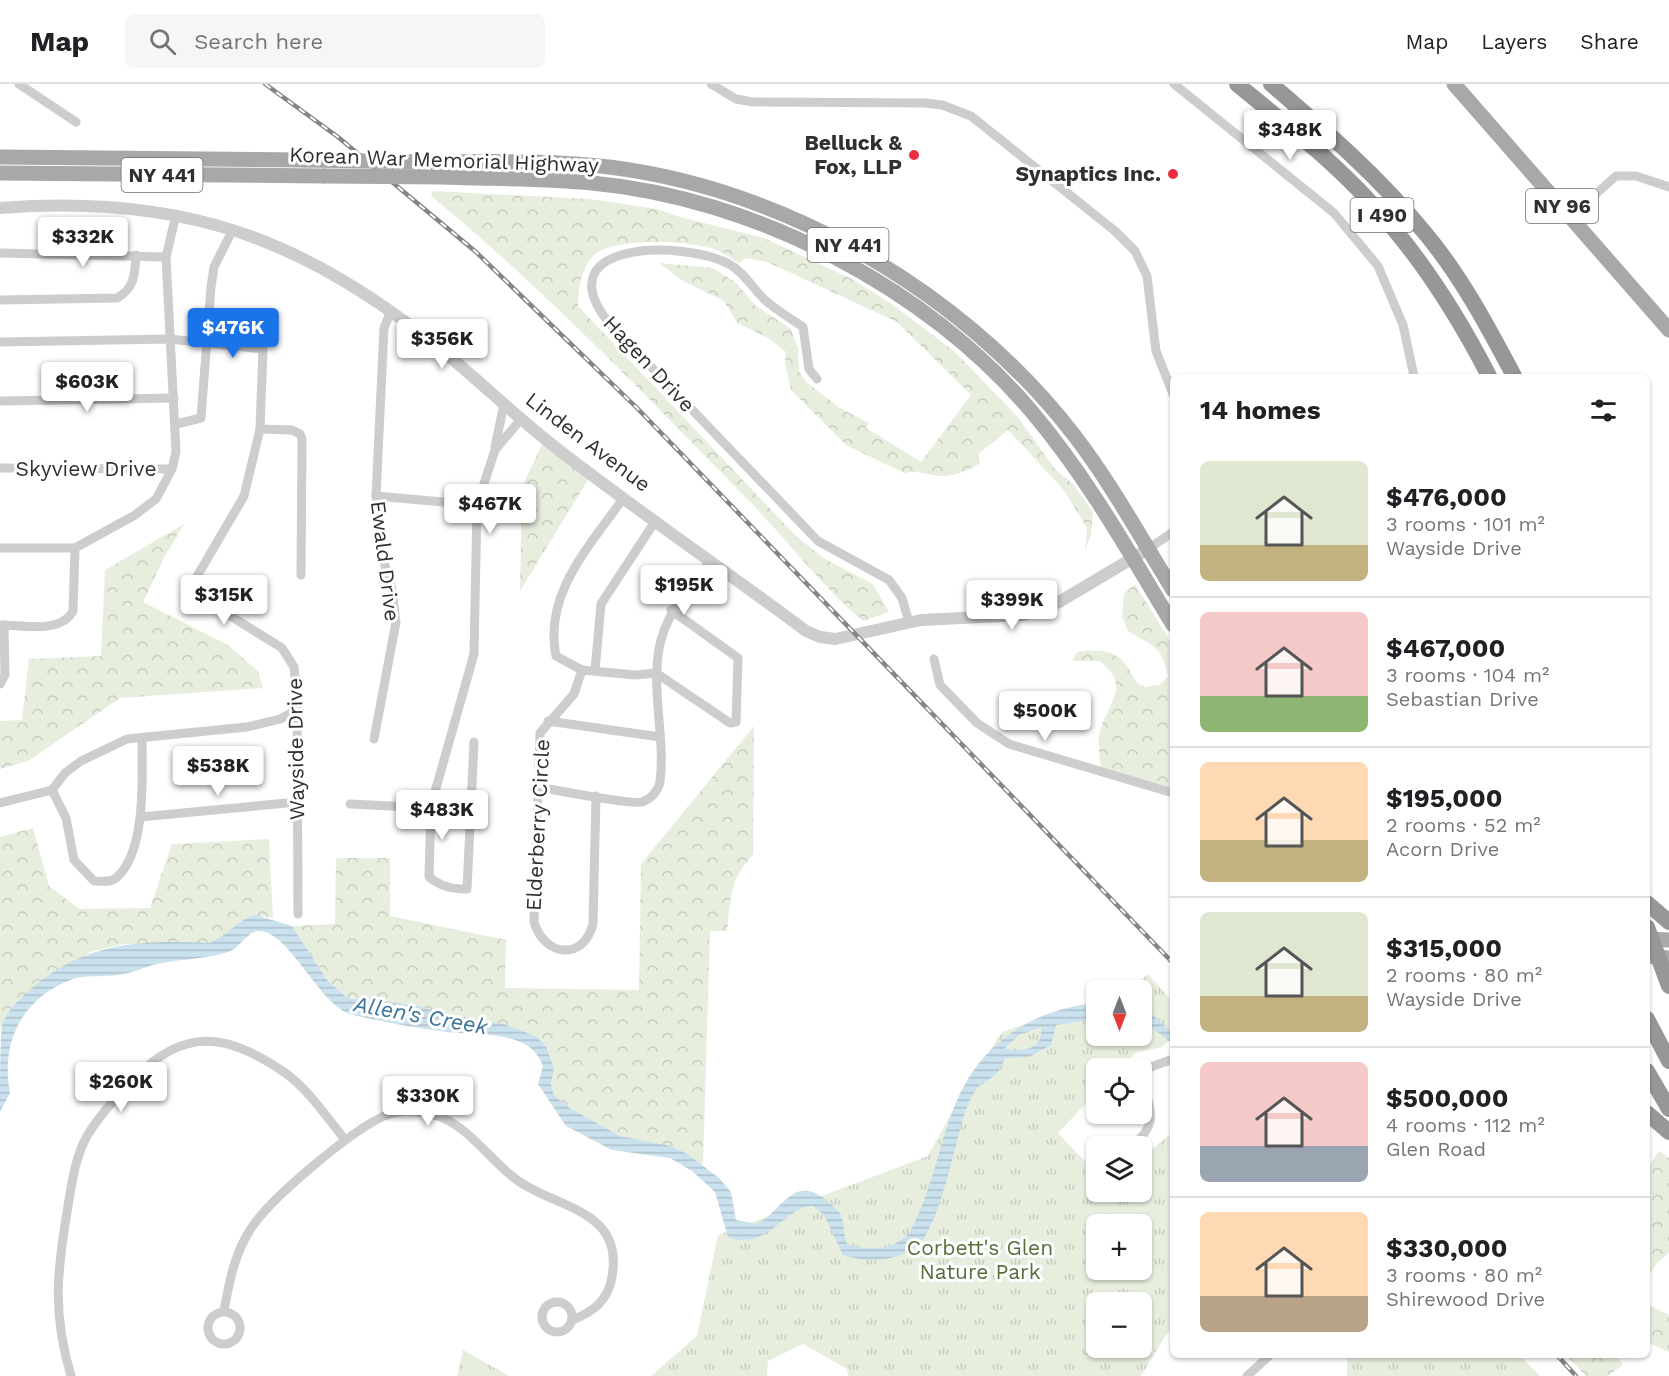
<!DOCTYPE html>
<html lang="en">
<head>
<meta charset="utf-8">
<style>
  :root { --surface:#fff; --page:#f6f6f6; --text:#202124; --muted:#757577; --line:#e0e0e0; --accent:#1a73e8 }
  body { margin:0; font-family:"Work Sans",sans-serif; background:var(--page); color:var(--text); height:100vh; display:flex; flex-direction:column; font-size:22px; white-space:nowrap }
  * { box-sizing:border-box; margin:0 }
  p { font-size:20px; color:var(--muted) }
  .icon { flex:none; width:33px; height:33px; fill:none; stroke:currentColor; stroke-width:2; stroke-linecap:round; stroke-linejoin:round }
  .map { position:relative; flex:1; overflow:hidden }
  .details { position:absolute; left:1170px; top:290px; width:480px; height:984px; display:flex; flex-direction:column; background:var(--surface); border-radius:9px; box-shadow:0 2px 4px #0004 }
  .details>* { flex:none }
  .needle { width:39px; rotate:180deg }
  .controls { position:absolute; left:1086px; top:896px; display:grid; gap:12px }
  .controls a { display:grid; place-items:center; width:66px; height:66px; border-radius:9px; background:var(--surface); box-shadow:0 2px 4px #0004; font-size:30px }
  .price { position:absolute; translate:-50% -51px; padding:0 14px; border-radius:6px; background:#fff; color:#222; font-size:20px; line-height:39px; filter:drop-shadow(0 2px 3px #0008) }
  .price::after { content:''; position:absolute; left:50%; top:36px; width:18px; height:14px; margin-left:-9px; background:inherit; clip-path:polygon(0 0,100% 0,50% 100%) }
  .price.active { background:var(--accent); color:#fff }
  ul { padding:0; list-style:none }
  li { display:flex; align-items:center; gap:18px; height:150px; padding:0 30px }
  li+li { border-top:2px solid var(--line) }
  li span { display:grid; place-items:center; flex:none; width:168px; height:120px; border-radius:9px; color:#555 }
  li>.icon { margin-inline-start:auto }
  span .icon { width:72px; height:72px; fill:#fffc; stroke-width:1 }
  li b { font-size:26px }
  h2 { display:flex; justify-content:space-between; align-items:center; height:72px; padding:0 30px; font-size:26px }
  header { display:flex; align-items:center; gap:36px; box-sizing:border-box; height:84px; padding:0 30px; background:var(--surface); border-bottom:2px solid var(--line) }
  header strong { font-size:28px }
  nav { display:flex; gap:33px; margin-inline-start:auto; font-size:21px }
  .search { width:420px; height:54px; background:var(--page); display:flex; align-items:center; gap:15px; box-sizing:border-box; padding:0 21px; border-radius:9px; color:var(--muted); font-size:22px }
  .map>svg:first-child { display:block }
</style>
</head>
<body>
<header>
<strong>Map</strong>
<div class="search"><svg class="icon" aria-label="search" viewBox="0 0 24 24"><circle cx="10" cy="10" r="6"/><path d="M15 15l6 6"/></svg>Search here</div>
<nav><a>Map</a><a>Layers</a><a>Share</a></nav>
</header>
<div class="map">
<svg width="1669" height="1292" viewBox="0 0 1669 1292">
  <defs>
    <pattern id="grass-tufts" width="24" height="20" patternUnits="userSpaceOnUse" patternTransform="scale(1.5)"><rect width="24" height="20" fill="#e7eede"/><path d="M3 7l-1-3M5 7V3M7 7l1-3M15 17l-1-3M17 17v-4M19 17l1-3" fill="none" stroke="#c6ccbf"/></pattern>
    <pattern id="forest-crowns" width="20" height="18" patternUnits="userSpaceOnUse" patternTransform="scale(1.5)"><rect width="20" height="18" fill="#e7eede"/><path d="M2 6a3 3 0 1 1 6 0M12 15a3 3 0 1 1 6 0" fill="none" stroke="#c6ccbf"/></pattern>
    <pattern id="water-rules" width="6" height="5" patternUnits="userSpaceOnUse" patternTransform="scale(1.5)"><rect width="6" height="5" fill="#cae1ee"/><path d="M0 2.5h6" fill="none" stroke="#aec1cc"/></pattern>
  </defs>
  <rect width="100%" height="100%" fill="#fff"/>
  <g fill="url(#grass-tufts)" fill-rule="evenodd">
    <path d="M1148,890L1173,918V953L1162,963L1135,969L1120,984H1096V1009L1058,1049L1096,1089V1107H1142V1074L1173,1048V1246L1166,1251L1141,1292H848L847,1285L803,1260L768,1277L767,1292H651L697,1252L718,1151L928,1072L965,1004L1002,948L1058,929L1096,922V951H1142V906H1130ZM1096,1140H1142V1185H1096ZM1096,1218H1142V1263H1096Z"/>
    <polygon points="463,1266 509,1292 457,1292"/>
    <polygon points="1347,1271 1519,1271 1540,1292 1347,1292"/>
  </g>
  <g fill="url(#forest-crowns)">
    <path d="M432,107L590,115L657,125L680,133L764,154L854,196L896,223L955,268L1017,332L1055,385L1073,400L1093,428L1091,451L1085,466L1087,444L1063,405L1008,346L978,370L980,379C971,386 950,394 938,392C926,390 917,386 904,389L846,361L791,306L785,280L786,268L768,254L737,239L724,217L683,197L659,179L713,184L736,199L755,221L791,245L798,264L799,287L806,298L840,324L869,339L866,344L921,378L971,311L897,238L767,178L746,174L739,179C731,174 723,168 714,165C689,157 611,152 592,173C581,185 578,206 578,222L797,453L825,475L873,500L889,528L863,537C822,503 790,459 753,421C649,315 546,206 431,112Z"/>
    <polygon points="542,360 589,394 520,507 522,403"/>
    <polygon points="184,440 165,472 143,518 228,561 258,587 263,604 120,614 28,677 0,685 0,637 22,636 29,575 101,572 105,486"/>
    <path d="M1135,500L1173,562V706L1101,686C1100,675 1098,663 1099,652C1104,622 1135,602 1099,577H1072L1077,568C1137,558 1125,601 1146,603C1150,603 1156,601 1160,601L1168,592C1162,562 1153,562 1128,547L1122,532L1124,510Z"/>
    <path d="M754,642L753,771C729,796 731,814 727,847H710L703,1081L671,1062L620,1052L568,1023L554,1011L551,1000L554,984L546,962L415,921L347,914L327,896L292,842L335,840L336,774H390V832L506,856L505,904L639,906L641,780Z"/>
    <path d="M33,744L49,802L79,825L150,824L172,760L269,755L273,834C235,827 239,850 208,859L124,860L90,868L1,941L0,949V753Z"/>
    <polygon points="1659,1067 1669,1074 1669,1169 1657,1179 1647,1194 1647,1085"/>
    <polygon points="1647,1220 1669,1231 1669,1268 1647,1258"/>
    <polygon points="1566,1271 1616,1271 1623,1281 1607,1292 1586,1292"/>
  </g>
  <g fill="url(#water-rules)" fill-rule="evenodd">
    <path d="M255,831L292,842L327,896L347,914L415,921L445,930L504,940L535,952L546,962L554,984L551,1000L554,1011L568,1023L620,1052L671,1062L689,1071L719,1094L731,1108L736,1136L757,1140C782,1127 792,1093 822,1113C829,1118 835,1123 840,1129C845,1138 842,1151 848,1161C867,1166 892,1167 907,1151C912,1145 915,1137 918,1131C937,1090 942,1042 964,1002C991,952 1041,924 1096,919L1094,935L1056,941L1051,961L1029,973L1005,974C997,998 987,991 975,1007C971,1013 966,1024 964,1032C954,1062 940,1141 918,1161C899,1178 865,1179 843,1171L824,1131L813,1122C783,1123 768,1168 728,1153L715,1108L692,1087L670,1074L612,1066L566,1042L538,1000L543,982C538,971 534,965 523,959C502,949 470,950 447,948C415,944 384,938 353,931C318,922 289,844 257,847C246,849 239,866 225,869C204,875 182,875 162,879C149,881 136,888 123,890C106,894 89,890 73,895C23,913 0,957 10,1009L0,1028C0,1009 0,955 2,940C8,926 19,915 31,905C85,858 140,856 208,859C226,854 237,836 255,831ZM1041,943C1043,967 1024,967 1004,965L1019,951Z"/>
    <polygon points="1142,921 1173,949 1173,960 1142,936"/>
  </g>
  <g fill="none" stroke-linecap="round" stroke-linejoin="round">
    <g stroke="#cdcdcd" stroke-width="9">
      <polyline points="19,0 76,38"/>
      <polyline points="711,0 736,15 753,18 925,19 942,21 971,32 1115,147 1135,167 1147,192 1156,267 1173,310"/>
      <polyline points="1174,0 1334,129 1378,182 1403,241 1414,292"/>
      <polyline points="1571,132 1616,92 1636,92 1669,103"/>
      <polyline points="0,169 166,173"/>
      <path d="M0,216L117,214C135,204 135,189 136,171"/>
      <polyline points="0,258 169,255 263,265 260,345 244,412 192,501 195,510 282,564 294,583 297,610 298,830"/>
      <path d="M817,295L809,285L803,243C790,234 776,226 765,216C753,205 744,188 729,180C684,156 543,156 609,239L818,457L889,496L902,514L909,538"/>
      <polyline points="0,317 174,314"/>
      <polyline points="176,340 201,334 211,203 214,183 233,145"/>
      <polyline points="260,345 292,346 300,350 302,355 301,491"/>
      <polyline points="495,363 504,320"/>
      <polyline points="0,384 172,385"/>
      <polyline points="376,412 477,421"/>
      <path d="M624,413C591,461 543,509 556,572L582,586L635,591L656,589"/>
      <polyline points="0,464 75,464 135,431 156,415 172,385 176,368 166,173 176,131"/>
      <polyline points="1148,465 1173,448"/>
      <path d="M0,541C22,541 61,550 73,527L75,464"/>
      <polyline points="934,575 940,601 977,639 1009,660 1173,709"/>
      <path d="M582,586L574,610L540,649L534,838C544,872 583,878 593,840L596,712"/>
      <polyline points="595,586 601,520 656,436"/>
      <polyline points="656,589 730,639 736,638 738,574 671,526"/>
      <polyline points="0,600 5,591 4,541"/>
      <polyline points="548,637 660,653"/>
      <polyline points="374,655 396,538 392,506 384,478 376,412 384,244 391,227"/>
      <path d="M474,658L467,805C451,805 442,803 429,793L431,722L474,570L477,421L495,366L521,335"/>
      <path d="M538,703C556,706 631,721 642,718C651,715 658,707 660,698C666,651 649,603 661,556C670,524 691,501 711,476"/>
      <path d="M52,706L66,734L74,776L94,797C101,797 110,799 116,794C147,768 142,690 142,654"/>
      <polyline points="0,719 52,706 65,689 81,677 127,655 247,643 280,635 297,626"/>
      <polyline points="350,720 471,726"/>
      <polyline points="141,733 297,718"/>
      <path d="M1132,1062C1170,1032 1137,1013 1145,985L1173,975"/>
      <polyline points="1091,1081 1096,1078"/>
      <circle cx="557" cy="1233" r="15"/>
      <path d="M224,1227C229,1199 234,1171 250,1146C269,1115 351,1047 384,1032C394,1028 408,1026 420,1028C464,1032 484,1072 517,1096C557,1125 624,1125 612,1193C608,1217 593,1228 572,1236"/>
      <circle cx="224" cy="1244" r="16"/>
      <path d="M71,1292C52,1228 57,1187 68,1122C72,1098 75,1074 87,1052C100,1030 118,1011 136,993C184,944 226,949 281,986C307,1003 326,1032 345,1056"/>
      <polyline points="1247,1292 1271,1270"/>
    </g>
    <path stroke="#cdcdcd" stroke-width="12" d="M0,124C178,110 302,152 440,265C479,296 515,332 555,363C637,427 723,485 806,547L820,553L835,555L921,536L1023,531L1059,518L1148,465"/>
    <g stroke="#a8a8a8" stroke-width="15">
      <polyline points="1454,0 1669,246"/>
      <polyline points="0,73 305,76"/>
      <path d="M429,78C478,78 528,76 576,80C766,92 959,202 1074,351C1111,399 1141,454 1173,506"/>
      <polyline points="0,89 324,92"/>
      <path d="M445,93C494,95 543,94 592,99C754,114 927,203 1032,328C1087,393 1129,468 1173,541"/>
      <polyline points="1647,855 1669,856"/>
      <polyline points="1647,872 1669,874"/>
    </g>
    <g stroke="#979797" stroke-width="16">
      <path d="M1237,0C1283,38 1331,75 1371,119C1420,171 1457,230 1489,292"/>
      <path d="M1271,0C1326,47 1379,93 1425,149C1461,192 1488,243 1514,292"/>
      <polyline points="1647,819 1669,838"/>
      <polyline points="1647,843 1669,902"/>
      <polyline points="1647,935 1669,977"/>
      <polyline points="1647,987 1669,1025"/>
      <polyline points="1647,1029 1669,1048"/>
    </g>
    <defs>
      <g id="rail">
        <polyline points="265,0 338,53 476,168 637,324 1173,879"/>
        <polyline points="1556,1270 1576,1292"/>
      </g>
    </defs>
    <use href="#rail" stroke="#858585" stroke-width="4.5"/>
    <use href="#rail" stroke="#fff" stroke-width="2" stroke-dasharray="7" stroke-linecap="butt"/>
    <g stroke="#a8a8a8" stroke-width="15">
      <polyline points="305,76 429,78"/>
      <polyline points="324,92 445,93"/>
    </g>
  </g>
  <g fill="#ed2d40" stroke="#fff" stroke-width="2">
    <circle cx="914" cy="71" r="6"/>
    <circle cx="1173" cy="90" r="6"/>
  </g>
  <g text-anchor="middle" stroke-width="6" stroke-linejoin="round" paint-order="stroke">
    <g fill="#fff" stroke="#6e6e6e" stroke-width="1.5">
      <rect x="121.5" y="74" width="81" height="34" rx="4.5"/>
      <rect x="1526" y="105" width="72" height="34" rx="4.5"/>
      <rect x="1350.5" y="114" width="63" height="34" rx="4.5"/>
      <rect x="807.5" y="144" width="81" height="34" rx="4.5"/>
    </g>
    <g font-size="20" font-weight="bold" fill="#303030">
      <text x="162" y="98">NY 441</text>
      <text x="1562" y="129">NY 96</text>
      <text x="1382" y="138">I 490</text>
      <text x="848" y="168">NY 441</text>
    </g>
    <g font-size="21" font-weight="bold" fill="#303030" stroke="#fff" text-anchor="end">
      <text x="902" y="66">Belluck &amp;<tspan x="902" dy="24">Fox, LLP</tspan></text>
      <text x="1161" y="97">Synaptics Inc.</text>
    </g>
    <g font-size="21" fill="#303030" stroke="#fff">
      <text transform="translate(444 76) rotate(2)" y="7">Korean War Memorial Highway</text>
      <text transform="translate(649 280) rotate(47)" y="7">Hagen Drive</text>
      <text transform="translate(588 358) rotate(37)" y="7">Linden Avenue</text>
      <text x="86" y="392">Skyview Drive</text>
      <text transform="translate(385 477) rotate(83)" y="7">Ewald Drive</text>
      <text transform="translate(296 665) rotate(-91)" y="7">Wayside Drive</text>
      <text transform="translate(538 741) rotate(-87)" y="7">Elderberry Circle</text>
    </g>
    <g font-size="21" fill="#556f3b" stroke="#fff">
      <text x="980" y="1171">Corbett's Glen<tspan x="980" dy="24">Nature Park</tspan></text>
    </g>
    <g font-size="22" font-style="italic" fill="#3a7597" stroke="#fff">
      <text transform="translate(421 931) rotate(10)" y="8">Allen's Creek</text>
    </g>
  </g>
</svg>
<div class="controls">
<a><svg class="needle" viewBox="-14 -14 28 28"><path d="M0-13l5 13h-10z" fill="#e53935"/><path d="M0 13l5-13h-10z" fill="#757577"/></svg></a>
<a><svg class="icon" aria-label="locate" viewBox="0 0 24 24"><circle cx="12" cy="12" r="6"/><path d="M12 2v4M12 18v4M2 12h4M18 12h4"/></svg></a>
<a><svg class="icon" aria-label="layers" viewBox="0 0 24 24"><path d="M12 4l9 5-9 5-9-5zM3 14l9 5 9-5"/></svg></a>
<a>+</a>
<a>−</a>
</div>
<b class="price" style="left:1290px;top:77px">$348K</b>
<b class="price" style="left:83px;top:184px">$332K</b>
<b class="price active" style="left:233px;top:275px">$476K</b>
<b class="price" style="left:442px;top:286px">$356K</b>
<b class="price" style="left:87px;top:329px">$603K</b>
<b class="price" style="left:490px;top:451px">$467K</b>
<b class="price" style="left:684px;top:532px">$195K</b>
<b class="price" style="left:224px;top:542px">$315K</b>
<b class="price" style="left:1012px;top:547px">$399K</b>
<b class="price" style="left:1045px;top:658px">$500K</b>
<b class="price" style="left:218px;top:713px">$538K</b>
<b class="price" style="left:442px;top:757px">$483K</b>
<b class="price" style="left:121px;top:1029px">$260K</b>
<b class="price" style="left:428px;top:1043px">$330K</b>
<section class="details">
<h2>14 homes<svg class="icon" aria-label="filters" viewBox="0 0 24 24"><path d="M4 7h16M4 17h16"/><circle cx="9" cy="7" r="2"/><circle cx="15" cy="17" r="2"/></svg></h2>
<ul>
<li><span style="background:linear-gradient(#dfe7d0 70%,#c2b280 0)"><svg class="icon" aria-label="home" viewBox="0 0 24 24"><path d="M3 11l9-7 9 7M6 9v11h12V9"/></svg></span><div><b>$476,000</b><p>3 rooms · 101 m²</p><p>Wayside Drive</p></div></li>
<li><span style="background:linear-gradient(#f6c9c9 70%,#8fb573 0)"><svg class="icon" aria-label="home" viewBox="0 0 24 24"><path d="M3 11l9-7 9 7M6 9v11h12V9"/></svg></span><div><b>$467,000</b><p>3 rooms · 104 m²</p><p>Sebastian Drive</p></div></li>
<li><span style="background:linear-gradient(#ffd9b3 65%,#c2b280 0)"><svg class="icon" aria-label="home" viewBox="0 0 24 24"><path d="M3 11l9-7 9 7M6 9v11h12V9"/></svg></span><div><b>$195,000</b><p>2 rooms · 52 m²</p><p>Acorn Drive</p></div></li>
<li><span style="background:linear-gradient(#dfe7d0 70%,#c2b280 0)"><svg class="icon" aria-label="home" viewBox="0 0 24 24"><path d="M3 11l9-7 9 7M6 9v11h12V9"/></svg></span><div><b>$315,000</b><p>2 rooms · 80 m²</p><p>Wayside Drive</p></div></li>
<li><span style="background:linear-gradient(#f6c9c9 70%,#9aa5b1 0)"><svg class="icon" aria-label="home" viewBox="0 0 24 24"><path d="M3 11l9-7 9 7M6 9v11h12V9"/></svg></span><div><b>$500,000</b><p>4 rooms · 112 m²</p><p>Glen Road</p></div></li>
<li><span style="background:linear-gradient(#ffd9b3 70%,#b9a48a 0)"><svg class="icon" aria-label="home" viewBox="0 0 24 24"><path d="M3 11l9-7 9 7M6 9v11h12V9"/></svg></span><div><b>$330,000</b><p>3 rooms · 80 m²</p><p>Shirewood Drive</p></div></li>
</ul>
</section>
</div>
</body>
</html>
